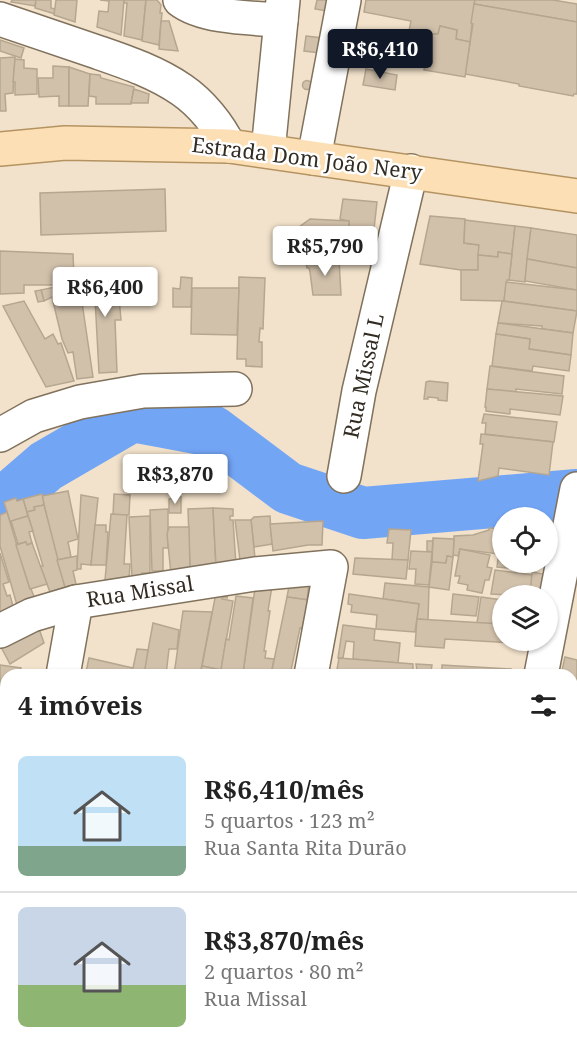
<!DOCTYPE html>
<html lang="pt">
<head>
<meta charset="utf-8">
<style>
  :root { --surface:#fff; --page:#f6f6f6; --text:#222; --muted:#767676; --line:#e0e0e0; --accent:#111827 }
  body { margin:0; font-family:"Noto Serif",serif; background:var(--page); color:var(--text); height:100vh; display:flex; flex-direction:column; font-size:22px; white-space:nowrap }
  * { box-sizing:border-box; margin:0 }
  p { font-size:20px; color:var(--muted) }
  .icon { flex:none; width:33px; height:33px; fill:none; stroke:currentColor; stroke-width:2; stroke-linecap:round; stroke-linejoin:round }
  .map { position:relative; flex:1; overflow:hidden }
  .sheet { position:absolute; left:0px; top:669px; width:578px; height:384px; display:flex; flex-direction:column; background:var(--surface); border-radius:18px 18px 0 0; box-shadow:0 2px 4px #0004 }
  .sheet>* { flex:none }
  .controls { position:absolute; left:492px; top:507px; display:grid; gap:12px }
  .controls a { display:grid; place-items:center; width:66px; height:66px; border-radius:50%; background:var(--surface); box-shadow:0 2px 4px #0004; font-size:30px }
  .price { position:absolute; translate:-50% -51px; padding:0 14px; border-radius:6px; background:#fff; color:#222; font-size:20px; line-height:39px; filter:drop-shadow(0 2px 3px #0008) }
  .price::after { content:''; position:absolute; left:50%; top:36px; width:18px; height:14px; margin-left:-9px; background:inherit; clip-path:polygon(0 0,100% 0,50% 100%) }
  .price.current { background:var(--accent); color:#fff }
  ul { padding:0; list-style:none }
  li { display:flex; align-items:center; gap:18px; height:150px; padding:0 18px }
  li+li { border-top:2px solid var(--line) }
  li span { display:grid; place-items:center; flex:none; width:168px; height:120px; border-radius:9px; color:#555 }
  li>.icon { margin-inline-start:auto }
  span .icon { width:72px; height:72px; fill:#fffc; stroke-width:1 }
  li b { font-size:26px }
  h2 { display:flex; justify-content:space-between; align-items:center; height:72px; padding:0 18px; font-size:26px }
  .map>svg:first-child { display:block }
</style>
</head>
<body>
<div class="map">
<svg width="577" height="1053" viewBox="0 0 577 1053">
  <rect width="100%" height="100%" fill="#f2e2cb"/>
  <g fill="none" stroke-linecap="round" stroke-linejoin="round">
    <polyline stroke="#73a5f5" stroke-width="52" points="0,506 46,466 132,416 212,431 288,488 363,513 577,495"/>
  </g>
  <g fill="#d1c1ab" stroke="#b5a690" stroke-width="1.5">
    <polygon points="12,0 36,0 35,6 11,2"/>
    <polygon points="36,0 51,0 51,8 55,9 55,14 35,8"/>
    <polygon points="56,0 77,0 75,22 54,15"/>
    <polygon points="100,0 124,0 121,35 97,27 99,11 108,12 109,1"/>
    <polygon points="124,0 146,0 142,40 124,36 127,3 124,3"/>
    <polygon points="146,0 157,0 161,5 160,13 162,13 159,45 142,41"/>
    <polygon points="317,0 329,0 327,11 315,9"/>
    <polygon points="366,0 475,0 470,42 456,39 457,30 440,26 438,34 431,34 426,60 404,56 411,21 364,12"/>
    <polygon points="475,0 553,0 577,4 577,22 474,4"/>
    <polygon points="474,4 577,22 577,94 574,94 573,96 519,86 519,84 465,74 473,24 471,23"/>
    <polygon points="161,21 169,21 178,51 159,49"/>
    <polygon points="440,26 457,30 456,39 470,42 465,77 424,70 431,34 438,34"/>
    <polygon points="306,36 323,38 321,53 304,51"/>
    <polygon points="0,40 24,48 21,58 0,51"/>
    <polygon points="15,57 13,93 5,94 6,111 0,111 0,58"/>
    <polygon points="15,59 24,60 24,68 37,69 37,94 15,95 15,82 13,82"/>
    <polygon points="53,66 69,67 69,106 59,106 59,96 39,97 38,78 53,78"/>
    <polygon points="69,67 90,74 88,106 69,106"/>
    <polygon points="366,69 397,75 395,90 363,85"/>
    <polygon points="90,74 100,75 101,78 134,87 131,104 96,104 96,97 89,96"/>
    <circle cx="307" cy="85" r="4.5"/>
    <polygon points="134,89 149,94 148,103 131,103"/>
    <polygon points="165,189 166,231 41,235 40,193"/>
    <polygon points="343,199 377,202 372,247 349,246 349,221 340,219"/>
    <polygon points="430,216 465,219 464,243 479,245 478,270 461,270 420,264"/>
    <polygon points="310,219 349,221 350,248 330,248 329,259 307,262 299,227"/>
    <polygon points="465,220 515,226 512,254 498,252 498,257 478,255 479,245 464,243"/>
    <polygon points="515,226 531,228 525,282 509,280"/>
    <polygon points="531,228 577,235 577,268 527,259"/>
    <polygon points="0,251 73,254 74,277 56,277 56,285 24,285 24,293 0,294"/>
    <polygon points="498,252 512,254 509,280 507,280 504,301 461,300 461,270 478,270 478,255 498,257"/>
    <polygon points="323,259 339,259 341,295 313,295 310,272 309,268 307,268 306,262"/>
    <polygon points="527,259 577,268 577,290 525,281"/>
    <polygon points="117,275 121,320 115,320 117,372 99,373 95,298 82,301 79,282"/>
    <polygon points="181,277 192,278 191,307 173,307 173,288 180,289"/>
    <polygon points="239,277 265,278 263,329 260,328 259,342 262,342 262,367 246,366 246,359 237,359"/>
    <polygon points="79,282 93,377 77,379 73,352 68,353 62,339 52,297 44,301 41,290"/>
    <polygon points="506,282 577,290 577,311 504,301"/>
    <polygon points="192,288 239,288 237,335 191,334"/>
    <polygon points="41,290 44,301 38,302 35,291"/>
    <polygon points="24,301 45,339 53,334 58,344 61,343 74,381 46,387 3,306"/>
    <polygon points="502,301 577,311 573,333 542,329 542,326 498,323"/>
    <polygon points="498,323 573,333 571,355 529,349 530,339 496,334"/>
    <polygon points="496,334 530,339 529,349 571,355 569,371 533,366 532,371 492,366"/>
    <polygon points="490,366 564,376 562,394 516,389 516,392 487,389"/>
    <polygon points="429,381 448,383 447,401 438,400 438,398 428,397 428,399 424,399 426,382"/>
    <polygon points="487,389 563,396 560,415 510,409 510,414 486,411 486,407 485,407"/>
    <polygon points="484,414 557,422 554,442 485,434 486,423 482,423"/>
    <polygon points="481,434 553,442 549,475 499,468 498,476 478,481 483,444 480,444"/>
    <polygon points="68,491 78,539 68,542 71,557 57,560 42,496"/>
    <polygon points="42,494 44,505 34,507 35,510 27,512 23,499"/>
    <polygon points="114,494 130,495 129,515 113,515"/>
    <polygon points="81,495 98,498 91,565 81,564 81,569 77,569"/>
    <polygon points="181,497 181,513 169,513 169,499"/>
    <polygon points="16,498 17,501 23,499 28,516 10,522 4,502"/>
    <polygon points="44,505 65,587 50,592 40,566 43,566 27,512 35,510 34,507"/>
    <polygon points="213,508 216,567 190,569 188,509"/>
    <polygon points="213,508 233,509 233,516 230,516 230,520 233,520 236,565 216,566"/>
    <polygon points="168,509 168,548 163,548 163,571 152,571 150,510"/>
    <polygon points="7,512 30,589 31,589 35,599 17,605 0,546 0,515"/>
    <polygon points="111,514 127,515 124,564 130,564 129,580 105,580"/>
    <polygon points="28,516 33,531 29,532 32,543 27,545 26,542 18,544 11,521"/>
    <polygon points="150,516 150,573 142,573 142,577 132,577 129,517"/>
    <polygon points="270,516 272,544 254,547 251,520 254,517"/>
    <polygon points="235,520 251,520 255,558 240,560"/>
    <polygon points="323,521 322,545 308,545 273,551 270,524"/>
    <polygon points="95,525 106,525 106,532 108,532 106,565 91,565"/>
    <polygon points="169,527 189,527 190,571 171,574 167,534"/>
    <polygon points="489,528 501,529 498,554 460,549 458,556 453,555 454,536 473,535 489,530"/>
    <polygon points="389,529 411,530 408,560 392,560 393,543 387,543"/>
    <polygon points="433,538 454,539 453,557 447,556 446,563 432,562"/>
    <polygon points="427,541 433,541 432,552 427,551"/>
    <polygon points="500,541 502,542 502,562 530,562 529,570 497,567"/>
    <polygon points="26,542 27,545 32,543 47,584 30,589 16,545"/>
    <polygon points="460,549 490,555 487,567 492,568 489,580 485,580 482,593 467,590 468,585 458,583 460,576 455,576"/>
    <polygon points="411,551 432,552 429,585 415,584 416,569 409,569"/>
    <polygon points="0,553 9,582 3,584 7,596 10,595 14,610 0,613"/>
    <polygon points="77,556 77,570 73,571 76,584 65,587 57,560"/>
    <polygon points="447,556 453,557 449,590 429,587 432,562 446,563"/>
    <polygon points="355,558 408,560 406,579 353,574"/>
    <polygon points="495,570 533,575 530,596 491,594"/>
    <polygon points="532,572 543,574 540,596 530,596"/>
    <polygon points="257,574 274,574 268,611 270,611 264,651 266,651 265,658 274,659 271,675 243,673"/>
    <polygon points="291,576 309,583 307,600 287,597"/>
    <polygon points="385,583 429,587 428,620 417,619 419,604 383,599"/>
    <polygon points="229,585 227,598 223,597 222,599 233,601 221,670 202,666 215,598 214,589"/>
    <polygon points="349,594 419,604 415,632 376,629 377,615 351,612 352,605 348,604"/>
    <polygon points="453,594 479,597 476,616 451,614"/>
    <polygon points="236,596 253,598 243,673 221,670 226,639 229,640"/>
    <polygon points="287,597 309,600 307,616 305,615 302,629 300,628 290,675 271,675"/>
    <polygon points="481,597 502,600 502,624 477,623"/>
    <polygon points="183,611 212,612 200,675 174,675"/>
    <polygon points="417,619 502,624 502,640 514,640 514,643 445,639 444,648 415,646"/>
    <polygon points="153,623 179,630 177,649 169,649 166,675 144,672"/>
    <polygon points="343,625 375,629 374,640 400,643 398,663 353,659 354,642 346,641 343,658 338,658"/>
    <polygon points="38,626 44,643 10,664 1,647"/>
    <polygon points="137,649 148,650 144,675 100,675 86,672 89,658 133,668"/>
    <polygon points="565,657 577,660 577,681 572,680 572,675 561,675"/>
    <polygon points="339,658 413,664 413,675 336,675"/>
    <polygon points="416,664 432,665 431,671 417,670"/>
    <polygon points="0,665 21,668 20,675 6,675 6,685 0,685"/>
    <polygon points="442,665 511,669 510,675 442,675"/>
    <polygon points="202,666 221,670 257,675 200,675"/>
    <polygon points="0,691 6,692 6,710 0,709"/>
    <polygon points="0,709 6,710 6,731 0,731"/>
    <polygon points="0,735 6,736 6,759 5,757 0,756"/>
    <polygon points="572,771 577,772 577,788 572,787"/>
    <polygon points="572,787 577,788 572,821"/>
    <polygon points="577,791 577,822 572,821"/>
    <polygon points="572,825 577,826 577,847 572,846"/>
    <polygon points="572,851 577,852 577,872 572,871"/>
    <polygon points="572,897 577,898 577,921 572,920"/>
    <polygon points="572,920 577,921 577,946 572,945"/>
    <polygon points="572,949 577,950 577,970 572,969"/>
    <polygon points="572,969 577,970 577,995 572,994"/>
    <polygon points="572,994 577,995 577,1020 574,1019 575,1013 572,1012"/>
    <polygon points="572,1025 577,1026 577,1043 572,1042"/>
    <polygon points="572,1042 577,1043 577,1053 507,1053 508,1047 572,1047"/>
    <polygon points="18,1047 44,1047 68,1053 17,1053"/>
    <polygon points="44,1047 132,1047 130,1053 68,1053"/>
    <polygon points="132,1047 217,1047 223,1048 222,1053 134,1053 130,1052"/>
    <polygon points="286,1047 358,1047 356,1053 288,1053 289,1050 286,1049"/>
    <polygon points="358,1047 374,1047 374,1049 395,1053 356,1053"/>
    <polygon points="379,1047 423,1047 422,1053 409,1053"/>
  </g>
  <g fill="none" stroke-linecap="round" stroke-linejoin="round">
    <defs>
      <g id="minor">
        <path d="M180,0C203,18 252,18 281,20"/>
        <path d="M0,19C32,30 64,41 97,52C126,62 156,72 182,90C201,103 219,125 229,146"/>
        <polyline points="268,151 283,0"/>
        <polyline points="314,158 344,0"/>
        <polyline points="0,435 34,416 80,402 143,391 235,389"/>
        <polyline points="344,476 359,391 411,171"/>
        <polyline points="0,631 32,615 76,602 255,574 331,567 311,675"/>
        <polyline points="63,675 76,602"/>
        <polyline points="541,675 577,489"/>
        <polyline points="0,1023 6,990"/>
        <polyline points="243,1053 244,1047"/>
        <polyline points="468,1053 469,1047"/>
      </g>
      <polyline id="primary" points="0,149 65,143 229,146 577,196"/>
    </defs>
    <use href="#minor" stroke="#80725d" stroke-width="36"/>
    <use href="#primary" stroke="#b49361" stroke-width="36"/>
    <use href="#minor" stroke="#fff" stroke-width="33"/>
    <use href="#primary" stroke="#fcdfb5" stroke-width="33"/>
  </g>
  <g text-anchor="middle" stroke-width="5" stroke-linejoin="round" paint-order="stroke">
    <g font-size="21" fill="#322c23" stroke="#fff">
      <text transform="translate(307 159) rotate(7)" y="7">Estrada Dom João Nery</text>
      <text transform="translate(364 376) rotate(-78)" y="7">Rua Missal L</text>
      <text transform="translate(140 592) rotate(-9)" y="7">Rua Missal</text>
    </g>
  </g>
</svg>
<div class="controls">
<a><svg class="icon" aria-label="locate" viewBox="0 0 24 24"><circle cx="12" cy="12" r="6"/><path d="M12 2v4M12 18v4M2 12h4M18 12h4"/></svg></a>
<a><svg class="icon" aria-label="layers" viewBox="0 0 24 24"><path d="M12 4l9 5-9 5-9-5zM3 14l9 5 9-5"/></svg></a>
</div>
<b class="price current" style="left:380px;top:80px">R$6,410</b>
<b class="price" style="left:325px;top:277px">R$5,790</b>
<b class="price" style="left:105px;top:318px">R$6,400</b>
<b class="price" style="left:175px;top:505px">R$3,870</b>
<section class="sheet">
<h2>4 imóveis<svg class="icon" aria-label="filters" viewBox="0 0 24 24"><path d="M4 7h16M4 17h16"/><circle cx="9" cy="7" r="2"/><circle cx="15" cy="17" r="2"/></svg></h2>
<ul>
<li><span style="background:linear-gradient(#bfe0f5 75%,#7fa58c 0)"><svg class="icon" aria-label="home" viewBox="0 0 24 24"><path d="M3 11l9-7 9 7M6 9v11h12V9"/></svg></span><div><b>R$6,410/mês</b><p>5 quartos · 123 m²</p><p>Rua Santa Rita Durão</p></div></li>
<li><span style="background:linear-gradient(#c9d6e8 65%,#8fb573 0)"><svg class="icon" aria-label="home" viewBox="0 0 24 24"><path d="M3 11l9-7 9 7M6 9v11h12V9"/></svg></span><div><b>R$3,870/mês</b><p>2 quartos · 80 m²</p><p>Rua Missal</p></div></li>
</ul>
</section>
</div>
</body>
</html>
